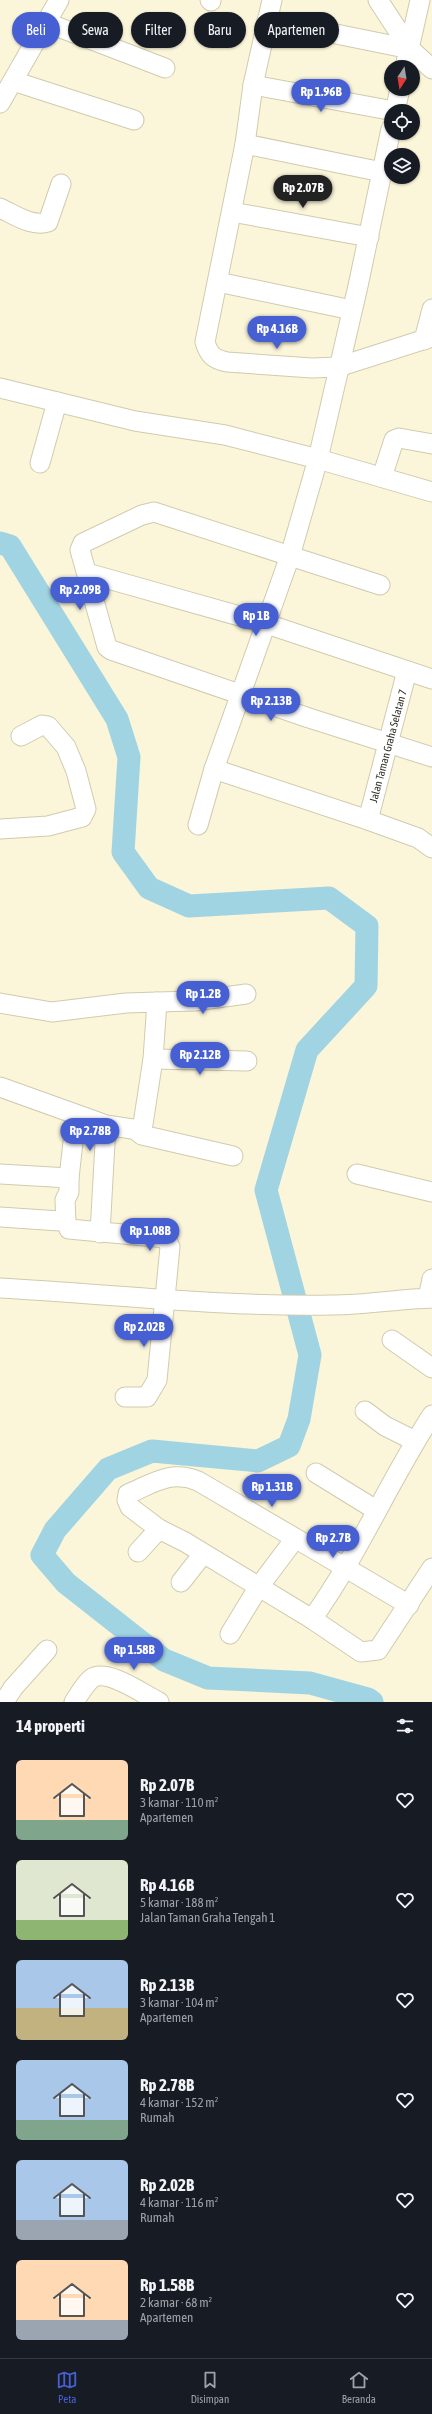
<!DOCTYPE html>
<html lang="id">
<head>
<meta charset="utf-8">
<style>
  :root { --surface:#171b24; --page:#242831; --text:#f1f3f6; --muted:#9ea1a6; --line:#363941; --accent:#4660d4 }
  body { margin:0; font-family:"Asap Condensed",sans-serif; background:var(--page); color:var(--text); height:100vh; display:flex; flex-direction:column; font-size:15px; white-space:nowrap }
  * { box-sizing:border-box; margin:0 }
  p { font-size:13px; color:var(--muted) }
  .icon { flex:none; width:22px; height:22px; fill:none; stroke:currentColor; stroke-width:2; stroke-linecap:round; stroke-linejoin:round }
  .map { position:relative; height:1702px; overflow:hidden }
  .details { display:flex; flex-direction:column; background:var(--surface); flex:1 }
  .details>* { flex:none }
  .hud { position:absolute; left:12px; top:12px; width:408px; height:36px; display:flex; gap:8px }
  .needle { width:26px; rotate:192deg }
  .fabs { position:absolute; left:384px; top:60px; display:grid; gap:8px }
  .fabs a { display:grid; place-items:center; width:36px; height:36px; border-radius:50%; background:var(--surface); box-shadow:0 1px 3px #0004; font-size:20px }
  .price { position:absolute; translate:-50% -34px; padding:0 9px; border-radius:14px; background:var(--accent); color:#fff; font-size:13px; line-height:26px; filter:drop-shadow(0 1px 2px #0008) }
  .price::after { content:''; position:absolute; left:50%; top:24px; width:12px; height:9px; margin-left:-6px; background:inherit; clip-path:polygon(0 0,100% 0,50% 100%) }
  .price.on { background:#222; color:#fff }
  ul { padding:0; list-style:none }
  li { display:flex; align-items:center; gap:12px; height:100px; padding:0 16px }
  li span { display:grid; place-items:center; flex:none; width:112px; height:80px; border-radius:6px; color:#555 }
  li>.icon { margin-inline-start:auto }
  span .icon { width:48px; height:48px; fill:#fffc; stroke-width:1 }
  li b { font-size:17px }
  h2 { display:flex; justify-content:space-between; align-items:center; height:48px; padding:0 16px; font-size:17px }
  .pill { padding:0 14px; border-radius:18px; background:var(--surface); box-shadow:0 1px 3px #0004; font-size:14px; line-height:36px }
  .pill.on { background:var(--accent); color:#fff }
  .tabs { display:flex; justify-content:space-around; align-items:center; height:56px; border-top:1px solid var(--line); background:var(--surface); font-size:11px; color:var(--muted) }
  .tabs a { display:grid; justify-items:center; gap:2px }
  .tabs .on { color:var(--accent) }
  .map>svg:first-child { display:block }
</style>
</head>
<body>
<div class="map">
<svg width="432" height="1702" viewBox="0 0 432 1702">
  <rect width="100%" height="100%" fill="#fbf5d9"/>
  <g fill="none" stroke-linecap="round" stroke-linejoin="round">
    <polyline stroke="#a0d4e2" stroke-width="23" points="0,543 10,546 117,719 129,757 123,852 149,888 189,906 329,898 367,926 366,986 307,1050 266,1190 310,1355 299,1419 289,1446 258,1461 152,1451 108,1469 55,1530 42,1555 66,1583 164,1660 208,1678 310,1683 368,1699 372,1702"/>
    <defs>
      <g id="minor">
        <polyline points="210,0 211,1"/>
        <path d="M272,0L253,85L245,144L205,342C209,355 213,359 227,362L312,368L338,367L432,337"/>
        <polyline points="378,0 410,49"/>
        <polyline points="267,20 410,49 432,69"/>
        <polyline points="45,22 165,68"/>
        <polyline points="405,67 420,0"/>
        <polyline points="13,81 134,120"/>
        <polyline points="253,85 394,111"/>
        <polyline points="0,103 59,0"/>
        <polyline points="395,111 400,89"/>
        <polyline points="391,129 358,286 318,459 432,492"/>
        <polyline points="245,144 382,172"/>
        <path d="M0,208C15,215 32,227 48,222L61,184"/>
        <polyline points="232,212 369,237"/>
        <polyline points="218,282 352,310"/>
        <polyline points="424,340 432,309"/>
        <polyline points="0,388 135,421 225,435 318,459 290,556 154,512 142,515 83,543 80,550 107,647 111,650 309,718 432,757"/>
        <polyline points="40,463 57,402"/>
        <polyline points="382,477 394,440 399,438 432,444"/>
        <polyline points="87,573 264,623 432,679"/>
        <polyline points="214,769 368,820 418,838 432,848"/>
        <polyline points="368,820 407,671"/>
        <polyline points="198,825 214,769 290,556 380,585"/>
        <polyline points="0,829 48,826 82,817 86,809 76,771 66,747 48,726 42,725 21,736"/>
        <polyline points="157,1002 195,1001 246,994"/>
        <polyline points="0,1003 52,1012 126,1003 157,1002 153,1059 143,1124 139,1130 106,1125 0,1087"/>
        <polyline points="153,1059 247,1061"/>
        <polyline points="137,1131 142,1135 233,1156"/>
        <polyline points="0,1174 69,1178 69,1192 65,1200 66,1222"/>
        <polyline points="357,1174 432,1192"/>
        <polyline points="69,1178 76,1115"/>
        <polyline points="0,1217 60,1221 66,1222 69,1229 166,1238 170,1247 157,1380 147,1397 125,1397"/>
        <polyline points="100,1233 106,1125"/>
        <path d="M0,1288C111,1294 221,1307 332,1305C366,1305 399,1299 432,1298"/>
        <polyline points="428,1298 432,1279"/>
        <polyline points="392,1340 432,1368"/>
        <polyline points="365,1411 385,1426 415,1441"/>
        <path d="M432,1415C389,1481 358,1555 312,1619L361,1652L378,1650L432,1568"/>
        <polyline points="316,1473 376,1510"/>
        <polyline points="138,1552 159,1529"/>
        <polyline points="181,1582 203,1554"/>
        <path d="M312,1619L185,1542L159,1529L130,1507L127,1500L128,1494C154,1483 170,1470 198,1481L409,1605"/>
        <polyline points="230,1634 258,1588 294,1540"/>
        <polyline points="4,1702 13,1688 47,1650"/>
        <path d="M74,1702C79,1695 84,1685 91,1679C106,1667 143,1694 159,1702"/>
      </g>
    </defs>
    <use href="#minor" stroke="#d0cbaf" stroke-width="21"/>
    <use href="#minor" stroke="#fff" stroke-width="19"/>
  </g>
  <g text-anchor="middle" stroke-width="4" stroke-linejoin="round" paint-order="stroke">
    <g font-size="11" fill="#323025" stroke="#fff">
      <text transform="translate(388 746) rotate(-75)" y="4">Jalan Taman Graha Selatan 7</text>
    </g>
  </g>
</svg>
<div class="fabs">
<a><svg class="needle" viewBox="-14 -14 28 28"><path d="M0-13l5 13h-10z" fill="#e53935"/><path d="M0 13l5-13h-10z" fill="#9ea1a6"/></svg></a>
<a><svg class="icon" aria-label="locate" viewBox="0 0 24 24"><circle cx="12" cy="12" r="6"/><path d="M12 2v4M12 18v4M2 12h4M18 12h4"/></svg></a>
<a><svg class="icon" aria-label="layers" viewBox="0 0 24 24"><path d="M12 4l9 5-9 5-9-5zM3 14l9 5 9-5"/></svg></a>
</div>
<b class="price" style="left:321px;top:113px">Rp 1.96B</b>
<b class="price on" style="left:303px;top:209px">Rp 2.07B</b>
<b class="price" style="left:277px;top:350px">Rp 4.16B</b>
<b class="price" style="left:80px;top:611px">Rp 2.09B</b>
<b class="price" style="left:256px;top:637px">Rp 1B</b>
<b class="price" style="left:271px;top:722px">Rp 2.13B</b>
<b class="price" style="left:203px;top:1015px">Rp 1.2B</b>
<b class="price" style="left:200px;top:1076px">Rp 2.12B</b>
<b class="price" style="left:90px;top:1152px">Rp 2.78B</b>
<b class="price" style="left:150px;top:1252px">Rp 1.08B</b>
<b class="price" style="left:144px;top:1348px">Rp 2.02B</b>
<b class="price" style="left:272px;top:1508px">Rp 1.31B</b>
<b class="price" style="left:333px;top:1559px">Rp 2.7B</b>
<b class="price" style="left:134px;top:1671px">Rp 1.58B</b>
<div class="hud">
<a class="pill on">Beli</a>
<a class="pill">Sewa</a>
<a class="pill">Filter</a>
<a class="pill">Baru</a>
<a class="pill">Apartemen</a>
</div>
</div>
<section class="details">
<h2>14 properti<svg class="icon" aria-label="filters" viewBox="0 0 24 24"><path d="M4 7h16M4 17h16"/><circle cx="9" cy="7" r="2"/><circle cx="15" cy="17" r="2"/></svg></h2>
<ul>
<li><span style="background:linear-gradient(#ffd9b3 75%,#7fa58c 0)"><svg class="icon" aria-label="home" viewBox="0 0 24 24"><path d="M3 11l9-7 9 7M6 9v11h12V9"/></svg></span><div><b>Rp 2.07B</b><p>3 kamar · 110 m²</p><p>Apartemen</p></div><svg class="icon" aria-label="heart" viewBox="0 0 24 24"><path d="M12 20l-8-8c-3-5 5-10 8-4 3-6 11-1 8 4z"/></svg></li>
<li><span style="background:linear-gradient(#dfe7d0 75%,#8fb573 0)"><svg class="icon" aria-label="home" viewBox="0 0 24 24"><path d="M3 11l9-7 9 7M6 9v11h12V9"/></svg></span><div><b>Rp 4.16B</b><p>5 kamar · 188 m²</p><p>Jalan Taman Graha Tengah 1</p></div><svg class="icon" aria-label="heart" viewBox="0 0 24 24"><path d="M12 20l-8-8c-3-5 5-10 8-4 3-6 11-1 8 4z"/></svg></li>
<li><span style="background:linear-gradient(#a9c7e8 60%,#c2b280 0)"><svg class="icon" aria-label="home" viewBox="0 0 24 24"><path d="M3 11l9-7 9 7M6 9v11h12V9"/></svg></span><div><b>Rp 2.13B</b><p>3 kamar · 104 m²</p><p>Apartemen</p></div><svg class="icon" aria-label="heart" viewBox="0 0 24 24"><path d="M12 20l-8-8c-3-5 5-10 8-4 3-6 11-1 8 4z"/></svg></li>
<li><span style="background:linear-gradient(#a9c7e8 75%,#7fa58c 0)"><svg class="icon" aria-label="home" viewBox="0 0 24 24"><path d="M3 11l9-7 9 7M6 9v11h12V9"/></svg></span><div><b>Rp 2.78B</b><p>4 kamar · 152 m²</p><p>Rumah</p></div><svg class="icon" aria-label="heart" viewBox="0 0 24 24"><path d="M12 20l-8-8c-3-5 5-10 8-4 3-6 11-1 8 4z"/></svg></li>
<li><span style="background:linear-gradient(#a9c7e8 75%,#9aa5b1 0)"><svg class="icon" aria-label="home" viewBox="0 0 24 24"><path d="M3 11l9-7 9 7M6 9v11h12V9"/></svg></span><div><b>Rp 2.02B</b><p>4 kamar · 116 m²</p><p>Rumah</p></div><svg class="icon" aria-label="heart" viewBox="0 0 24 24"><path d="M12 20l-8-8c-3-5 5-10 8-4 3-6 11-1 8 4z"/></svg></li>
<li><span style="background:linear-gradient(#ffd9b3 75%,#9aa5b1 0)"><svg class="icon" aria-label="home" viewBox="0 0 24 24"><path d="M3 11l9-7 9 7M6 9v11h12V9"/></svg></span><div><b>Rp 1.58B</b><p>2 kamar · 68 m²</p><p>Apartemen</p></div><svg class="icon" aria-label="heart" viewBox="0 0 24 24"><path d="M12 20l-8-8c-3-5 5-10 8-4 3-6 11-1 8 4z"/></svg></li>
</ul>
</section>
<nav class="tabs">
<a class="on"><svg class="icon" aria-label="map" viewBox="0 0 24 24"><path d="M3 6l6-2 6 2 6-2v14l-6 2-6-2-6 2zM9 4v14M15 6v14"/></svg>Peta</a>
<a><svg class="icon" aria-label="saved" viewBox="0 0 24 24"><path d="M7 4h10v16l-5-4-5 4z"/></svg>Disimpan</a>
<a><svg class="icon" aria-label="home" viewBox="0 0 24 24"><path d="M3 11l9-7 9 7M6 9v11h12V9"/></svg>Beranda</a>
</nav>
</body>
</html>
